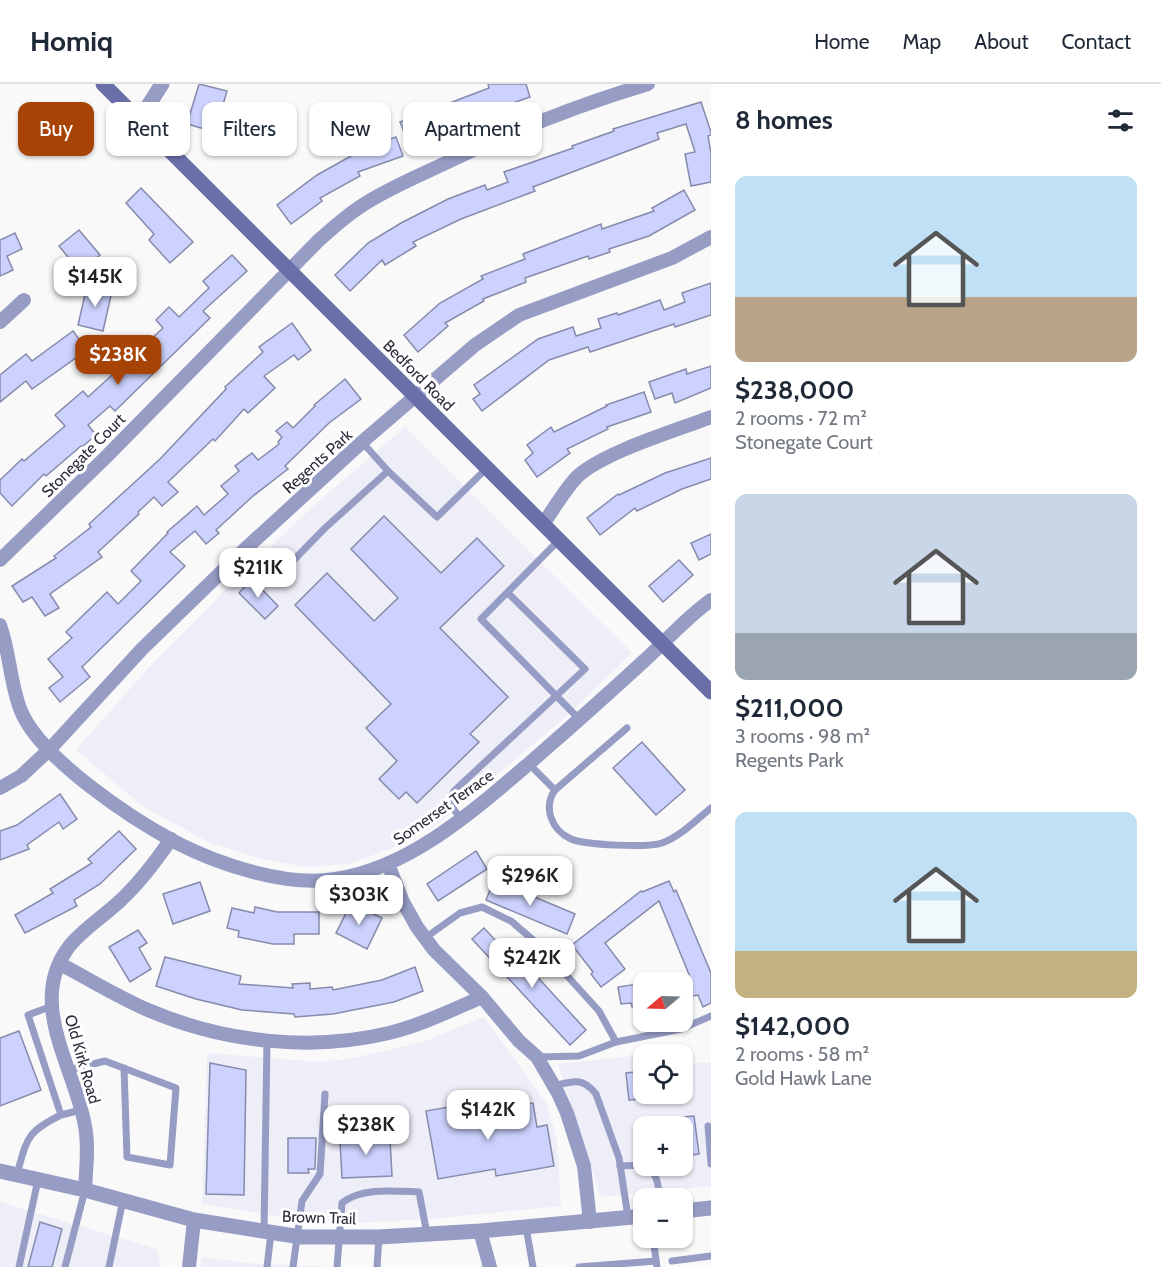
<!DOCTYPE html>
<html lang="en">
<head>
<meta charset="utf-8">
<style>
  :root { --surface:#fff; --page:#f2f2f3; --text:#1f2937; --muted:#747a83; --line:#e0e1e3; --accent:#a64305 }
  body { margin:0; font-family:Cabin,sans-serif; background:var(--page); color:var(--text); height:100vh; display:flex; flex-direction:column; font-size:22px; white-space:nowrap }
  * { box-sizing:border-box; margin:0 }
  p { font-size:20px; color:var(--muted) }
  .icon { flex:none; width:33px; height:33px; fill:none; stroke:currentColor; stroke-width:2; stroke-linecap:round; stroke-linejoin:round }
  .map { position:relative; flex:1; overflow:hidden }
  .panel { display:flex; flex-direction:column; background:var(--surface); width:450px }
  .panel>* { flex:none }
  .banner { position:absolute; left:18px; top:18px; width:570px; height:54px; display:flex; gap:12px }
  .needle { width:39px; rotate:251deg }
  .tools { position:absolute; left:633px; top:888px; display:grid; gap:12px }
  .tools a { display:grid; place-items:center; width:60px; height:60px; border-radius:12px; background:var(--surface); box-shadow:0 2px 4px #0004; font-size:30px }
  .price { position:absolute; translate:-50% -51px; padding:0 14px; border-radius:12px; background:#fff; color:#222; font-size:20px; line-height:39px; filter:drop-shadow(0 2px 3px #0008) }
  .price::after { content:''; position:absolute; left:50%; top:36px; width:18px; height:14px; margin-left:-9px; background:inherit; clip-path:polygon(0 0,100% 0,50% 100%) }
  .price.current { background:var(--accent); color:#fff }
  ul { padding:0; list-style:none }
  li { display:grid; align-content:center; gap:12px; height:318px; padding:0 24px }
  li span { display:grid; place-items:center; height:186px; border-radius:12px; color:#555 }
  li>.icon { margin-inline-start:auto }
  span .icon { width:108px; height:108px; fill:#fffc; stroke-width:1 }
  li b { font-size:26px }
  h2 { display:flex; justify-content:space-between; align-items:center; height:72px; padding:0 24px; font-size:26px }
  .tag { padding:0 21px; border-radius:12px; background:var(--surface); box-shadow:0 2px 4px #0004; font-size:21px; line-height:54px }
  .tag.current { background:var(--accent); color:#fff }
  header { display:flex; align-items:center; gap:36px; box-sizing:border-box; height:84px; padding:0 30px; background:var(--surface); border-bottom:2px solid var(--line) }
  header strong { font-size:28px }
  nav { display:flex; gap:33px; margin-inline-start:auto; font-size:21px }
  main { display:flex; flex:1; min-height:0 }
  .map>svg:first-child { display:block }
</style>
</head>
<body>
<header>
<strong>Homiq</strong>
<nav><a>Home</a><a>Map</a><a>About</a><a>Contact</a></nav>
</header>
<main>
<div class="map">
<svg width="711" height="1183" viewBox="0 0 711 1183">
  <rect width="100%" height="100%" fill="#f9f9f9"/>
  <g fill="#edeef7" fill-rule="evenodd">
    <polygon points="405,343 632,569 567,632 438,740 393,764 348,780 306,783 261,775 208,758 144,723 76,666 142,591 224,507 310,425"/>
    <polygon points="484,933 547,1020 557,1056 561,1122 431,1135 356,1139 289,1134 202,1120 207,969 318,978 349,975 423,958"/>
    <path d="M681,967L691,980L711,978V1102L601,1113L558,980L643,971L644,1010H682V970H647ZM644,1042H682V1082H644Z"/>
    <polygon points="0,1118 157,1165 161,1183 0,1183"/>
    <polygon points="202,1173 246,1179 330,1183 201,1183"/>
  </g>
  <g fill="#ccd2fd" stroke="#868aab" stroke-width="1.5">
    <polygon points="199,0 227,7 215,48 187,40"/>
    <polygon points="488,0 526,0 530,13 445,43 447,49 428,57 424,49 407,55 400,38 489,4"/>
    <polygon points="701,18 711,48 711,51 708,52 711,69 711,98 691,102 685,70 695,68 686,40 657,49 659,55 533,103 535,107 461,135 413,158 416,162 385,181 382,176 350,207 335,191 368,159 401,139 448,115 485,101 487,106 508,98 504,88 573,64 572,62 614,47 613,45"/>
    <polygon points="396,53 403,72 358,88 360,92 320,114 322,117 291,140 277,121 317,91 360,67 360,65"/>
    <polygon points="141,104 193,158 170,179 149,156 154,150 126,119"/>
    <polygon points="684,106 695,126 649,152 609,165 610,168 589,175 588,172 525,194 526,198 483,215 484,217 445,239 448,242 418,268 404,251 440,219 483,195 481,192 525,175 523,170 601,140 602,145 654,127 652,124"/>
    <polygon points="79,146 100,171 80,188 59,162"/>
    <polygon points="15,149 22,165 7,172 13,186 0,192 0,156"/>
    <polygon points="232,171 247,187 203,227 210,234 115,327 110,322 88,341 96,351 82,363 81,362 46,392 44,390 12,422 0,409 0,396 22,375 24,377 65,342 55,331 83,307 88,313 134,271 163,244 156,236 169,223 179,233 209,204 203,197"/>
    <polygon points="711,199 711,231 675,243 674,240 590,268 588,263 549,276 482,327 473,315 480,310 474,301 538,255 573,243 576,252 601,244 598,235 617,229 618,231 660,216 664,226 685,218 682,209"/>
    <polygon points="87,202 112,207 103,247 78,241"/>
    <polygon points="292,239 311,266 298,276 294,271 264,292 275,304 248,329 244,325 215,357 213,355 168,398 178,408 162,422 154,413 138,428 139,430 98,468 102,473 50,510 59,524 45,532 32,513 23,518 12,502 56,474 54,472 91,443 89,440 160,375 226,305 225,303 263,268 259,263"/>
    <polygon points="73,247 87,266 32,305 26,297 0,318 0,291 26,270 32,277"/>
    <polygon points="711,282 711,304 675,319 672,309 655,315 649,298 686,285 687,290"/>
    <polygon points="345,295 361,315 329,339 285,382 288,385 253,412 216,446 219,449 206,460 195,447 170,468 185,482 82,583 90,593 60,618 49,604 63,593 48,575 72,554 66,548 107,508 118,520 141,497 131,487 168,449 167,448 197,422 204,431 228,410 221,402 239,387 235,382 252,369 258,376 279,360 278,358 282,353 276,347 287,338 293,344 315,322 314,321"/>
    <polygon points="644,308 651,328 607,343 608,345 567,365 570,369 537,393 525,376 533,369 527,361 551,343 554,348 607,322 606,321"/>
    <polygon points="711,374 711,395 682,405 637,427 635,424 600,451 587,434 618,410 619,411 665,389"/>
    <polygon points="384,432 441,489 477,454 504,482 440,544 508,613 470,650 479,658 417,719 406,708 399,715 379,695 397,677 366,644 391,620 295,521 327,489 374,537 398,514 351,465"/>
    <polygon points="711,450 711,470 699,476 691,459"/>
    <polygon points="679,476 693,491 663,518 649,502"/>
    <polygon points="252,495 278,522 265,535 239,509"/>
    <polygon points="642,658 685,706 656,731 613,684"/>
    <polygon points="60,710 77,735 63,745 59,738 27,761 29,765 0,776 0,747 17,741"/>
    <polygon points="119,747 136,765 100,800 74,816 77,822 25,849 15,831 53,809 50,805 92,779 88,775"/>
    <polygon points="476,767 487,785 438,817 427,800"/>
    <polygon points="494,796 575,830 567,850 486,816"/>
    <polygon points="669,797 674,808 676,806 711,889 711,919 703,923 698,911 682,914 682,894 690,893 659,817 605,859 625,885 601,903 591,890 593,888 572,861 641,807 642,808"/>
    <polygon points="200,798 210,827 173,840 163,810"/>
    <polygon points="351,819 382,834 367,865 336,849"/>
    <polygon points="255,823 277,828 319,828 319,850 294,850 294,860 273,860 238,853 239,847 227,844 232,824 254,829"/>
    <polygon points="484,844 528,891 532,887 586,946 570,961 472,855"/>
    <polygon points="138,846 147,859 139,864 151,885 130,898 109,863"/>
    <polygon points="165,873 241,892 239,900 293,904 292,900 310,899 310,905 332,903 333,906 382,896 415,883 423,907 394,918 333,930 295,933 294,930 242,926 196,915 156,902"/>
    <polygon points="644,899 644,921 632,923 631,919 621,920 618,903"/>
    <polygon points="19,947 41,1006 0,1022 0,954"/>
    <polygon points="210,979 246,986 244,1111 206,1110"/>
    <polygon points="644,987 644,1015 629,1016 626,989"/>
    <polygon points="471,1019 473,1029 533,1019 537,1043 547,1041 554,1082 496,1092 495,1085 438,1095 426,1027"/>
    <polygon points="694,1032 699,1070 682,1072 682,1033"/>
    <polygon points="356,1044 371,1044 372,1055 390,1055 392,1092 342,1094 340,1057 357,1056"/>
    <polygon points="288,1054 316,1054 315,1085 308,1085 309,1089 288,1089"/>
    <polygon points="40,1138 62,1145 52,1183 28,1183"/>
  </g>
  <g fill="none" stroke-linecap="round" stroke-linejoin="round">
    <g stroke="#979cc5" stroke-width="7">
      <polyline points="362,358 388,387 437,433 487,384"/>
      <polyline points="559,456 481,535 580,636"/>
      <polyline points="243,467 261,485 276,488 286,484 324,445 388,387"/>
      <path d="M529,680L555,706C543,723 551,746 571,755C585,761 648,764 662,759C681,752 696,736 711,724"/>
      <polyline points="555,706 627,644"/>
      <polyline points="460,735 449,717 454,707 585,585 508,509"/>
      <polyline points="425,854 460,829 482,823 511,837 540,862 599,927 616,958"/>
      <polyline points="52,922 28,931 61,1031 81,1026"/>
      <polyline points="537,973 579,972 616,958 681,945 711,932"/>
      <polyline points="69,986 105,977 176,1004 170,1081 127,1073 124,984"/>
      <path d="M554,1002C572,997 583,993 596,1010L619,1074L628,1133"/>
      <polyline points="708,1042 711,1080"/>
      <polyline points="620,1082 644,1081"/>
      <path d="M646,1082C658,1090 658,1101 660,1114"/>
      <path d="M17,1090C27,1055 26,1048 61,1031"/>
      <polyline points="526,1143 533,1183"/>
      <polyline points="264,1148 267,957"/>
      <polyline points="653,1154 657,1183"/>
      <polyline points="672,1177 711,1172"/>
      <polyline points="19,1183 38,1096"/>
      <polyline points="65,1183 85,1106"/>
      <polyline points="109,1183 123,1116"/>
      <polyline points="267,1183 271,1149"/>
      <polyline points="293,1183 302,1117 320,1090 325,1010"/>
      <path d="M337,1183L342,1119C362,1103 395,1107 419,1108L427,1150"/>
      <polyline points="377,1183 379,1153"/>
      <polyline points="579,1183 656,1177"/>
    </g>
    <g stroke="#979cc5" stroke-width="14">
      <polyline points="0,238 24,216"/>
      <path d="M543,440C554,425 566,403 579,391C607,367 675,347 711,333"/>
      <path d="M0,476L106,373L319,156C334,143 349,129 366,119C393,102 423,90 452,76C515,46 581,20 648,0"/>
      <path d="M0,541C10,569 10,600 21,627C41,675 132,735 177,759C220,781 287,803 335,795C411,784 477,724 533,676C571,643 608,610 645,576C667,556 687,533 711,516"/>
      <polyline points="0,704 21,692 49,666 142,565 243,467 362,358 475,261 519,231 672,174 711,153"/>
      <polyline points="388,780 403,818 417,843 434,866 482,913 519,957 537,973 558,1009 567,1029 584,1082 590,1138"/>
      <path d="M60,880C89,895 118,913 148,926C223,958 310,968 389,949C421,941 452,926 482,913"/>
      <path d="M85,1106C86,1085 89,1062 85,1042C75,984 27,920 68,864C80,847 107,830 122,815C141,797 156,777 171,755"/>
      <polyline points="480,1147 490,1183"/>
      <polyline points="189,1183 194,1136"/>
    </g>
    <g stroke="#979cc5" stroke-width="15">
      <polyline points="139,36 162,0"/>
      <polyline points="0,1087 85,1106 194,1136 301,1153 379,1153 480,1147 644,1132"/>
      <polyline points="682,1127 711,1124"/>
    </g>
    <polyline stroke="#6a6faa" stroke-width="15" points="103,0 711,608"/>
  </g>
  <g text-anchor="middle" stroke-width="6" stroke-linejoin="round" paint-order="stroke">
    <g font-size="16" fill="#2b2d3a" stroke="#fff">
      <text transform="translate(419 291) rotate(45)" y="6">Bedford Road</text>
      <text transform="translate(83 371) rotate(-45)" y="6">Stonegate Court</text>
      <text transform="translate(317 377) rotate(-42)" y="6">Regents Park</text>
      <text transform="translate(443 723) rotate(-35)" y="6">Somerset Terrace</text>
      <text transform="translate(83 975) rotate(74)" y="6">Old Kirk Road</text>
      <text transform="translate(319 1133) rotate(2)" y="6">Brown Trail</text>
    </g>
  </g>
</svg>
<div class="tools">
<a><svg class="needle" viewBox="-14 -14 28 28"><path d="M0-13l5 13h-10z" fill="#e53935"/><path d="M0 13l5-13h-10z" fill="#747a83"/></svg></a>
<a><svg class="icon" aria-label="locate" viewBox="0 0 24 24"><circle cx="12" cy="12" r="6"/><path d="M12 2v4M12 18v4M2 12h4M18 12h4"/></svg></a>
<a>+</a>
<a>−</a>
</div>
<b class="price" style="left:95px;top:224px">$145K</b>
<b class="price current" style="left:118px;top:302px">$238K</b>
<b class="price" style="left:258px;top:515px">$211K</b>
<b class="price" style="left:530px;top:823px">$296K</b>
<b class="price" style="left:359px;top:842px">$303K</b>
<b class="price" style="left:532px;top:905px">$242K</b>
<b class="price" style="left:488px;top:1057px">$142K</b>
<b class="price" style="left:366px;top:1072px">$238K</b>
<div class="banner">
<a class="tag current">Buy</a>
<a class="tag">Rent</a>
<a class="tag">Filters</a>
<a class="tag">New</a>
<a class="tag">Apartment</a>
</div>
</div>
<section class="panel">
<h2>8 homes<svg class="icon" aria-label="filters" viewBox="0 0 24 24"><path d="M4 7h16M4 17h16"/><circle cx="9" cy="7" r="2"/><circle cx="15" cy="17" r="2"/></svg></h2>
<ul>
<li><span style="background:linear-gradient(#bfe0f5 65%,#b9a48a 0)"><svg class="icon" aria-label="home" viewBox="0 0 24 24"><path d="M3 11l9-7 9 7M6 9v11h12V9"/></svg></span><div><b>$238,000</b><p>2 rooms · 72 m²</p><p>Stonegate Court</p></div></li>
<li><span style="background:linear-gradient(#c9d6e8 75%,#9aa5b1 0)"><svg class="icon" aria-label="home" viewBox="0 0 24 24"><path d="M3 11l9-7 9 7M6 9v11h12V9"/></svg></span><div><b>$211,000</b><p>3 rooms · 98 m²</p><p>Regents Park</p></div></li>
<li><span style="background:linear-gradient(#bfe0f5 75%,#c2b280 0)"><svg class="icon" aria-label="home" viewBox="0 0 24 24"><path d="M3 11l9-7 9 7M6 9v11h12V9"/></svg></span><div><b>$142,000</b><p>2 rooms · 58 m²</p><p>Gold Hawk Lane</p></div></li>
</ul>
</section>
</main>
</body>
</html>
